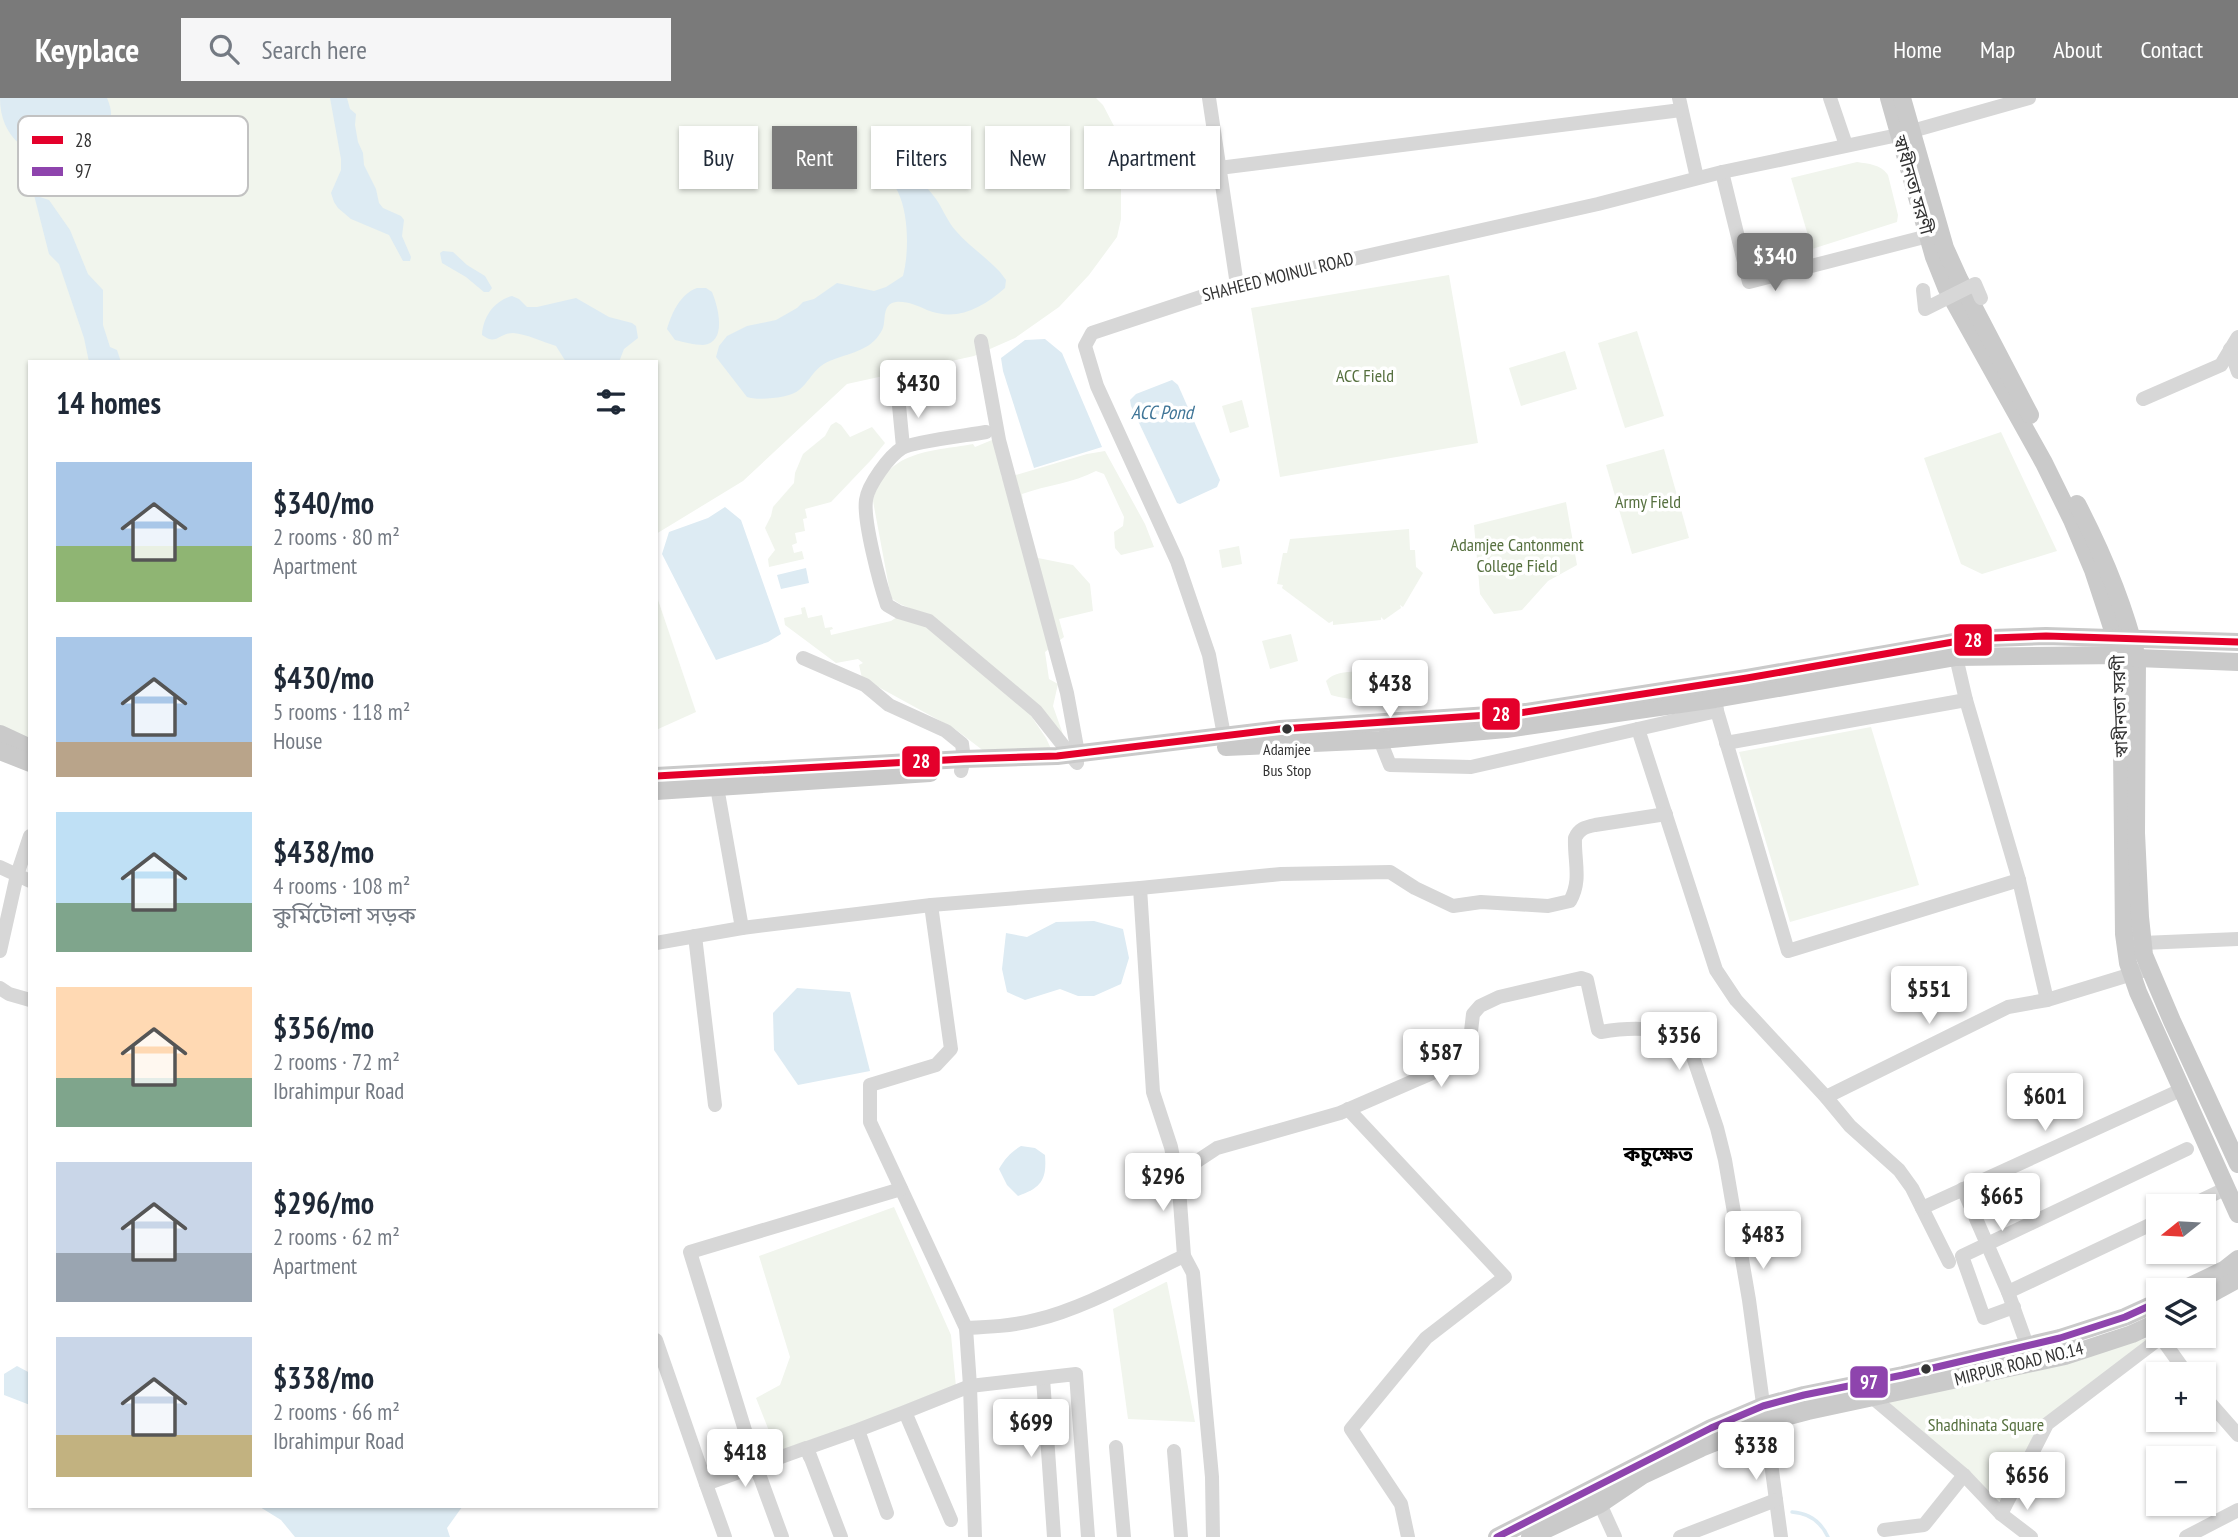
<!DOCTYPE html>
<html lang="en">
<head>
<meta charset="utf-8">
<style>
  :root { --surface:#fff; --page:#f6f6f7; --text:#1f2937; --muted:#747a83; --accent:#7a7a7a }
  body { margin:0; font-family:"PT Sans Narrow","Noto Sans Bengali",sans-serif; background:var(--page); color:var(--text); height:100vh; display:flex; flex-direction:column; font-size:26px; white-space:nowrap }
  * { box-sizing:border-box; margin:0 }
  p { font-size:23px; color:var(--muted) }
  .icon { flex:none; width:38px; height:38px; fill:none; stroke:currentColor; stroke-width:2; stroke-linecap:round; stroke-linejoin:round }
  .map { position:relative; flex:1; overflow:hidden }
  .side { position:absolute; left:28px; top:262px; width:630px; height:1148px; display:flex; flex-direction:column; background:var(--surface); border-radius:0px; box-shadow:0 2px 5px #0004 }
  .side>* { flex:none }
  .banner { position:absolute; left:679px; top:28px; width:665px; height:63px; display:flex; gap:14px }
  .needle { width:46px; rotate:252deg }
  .fabs { position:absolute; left:2146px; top:1096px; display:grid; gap:14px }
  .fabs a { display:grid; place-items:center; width:70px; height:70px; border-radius:0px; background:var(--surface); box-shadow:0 2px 5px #0004; font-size:35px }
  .price { position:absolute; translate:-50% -60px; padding:0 16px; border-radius:7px; background:#fff; color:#222; font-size:23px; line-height:46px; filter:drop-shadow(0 2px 4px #0008) }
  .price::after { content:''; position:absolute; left:50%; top:42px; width:21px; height:16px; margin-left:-10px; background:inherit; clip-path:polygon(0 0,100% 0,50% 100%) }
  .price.current { background:var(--accent); color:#fff }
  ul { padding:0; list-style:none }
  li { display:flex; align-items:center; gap:21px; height:175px; padding:0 28px }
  li span { display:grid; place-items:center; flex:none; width:196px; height:140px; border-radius:0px; color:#555 }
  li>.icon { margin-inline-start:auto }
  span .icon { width:84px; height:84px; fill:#fffc; stroke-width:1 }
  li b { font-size:30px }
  h2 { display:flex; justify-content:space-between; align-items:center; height:84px; padding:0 28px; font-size:30px }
  .pill { padding:0 24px; border-radius:0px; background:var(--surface); box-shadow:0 2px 5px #0004; font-size:24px; line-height:63px }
  .pill.current { background:var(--accent); color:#fff }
  header { display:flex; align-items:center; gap:42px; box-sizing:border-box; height:98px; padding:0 35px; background:var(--accent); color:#fff }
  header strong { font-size:33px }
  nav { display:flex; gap:38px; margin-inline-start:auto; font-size:24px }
  .search { width:490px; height:63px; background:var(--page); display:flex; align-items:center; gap:18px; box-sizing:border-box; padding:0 24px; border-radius:0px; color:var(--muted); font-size:26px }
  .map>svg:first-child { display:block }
</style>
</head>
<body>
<header>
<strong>Keyplace</strong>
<div class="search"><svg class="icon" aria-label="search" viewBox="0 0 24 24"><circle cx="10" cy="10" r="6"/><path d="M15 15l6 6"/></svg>Search here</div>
<nav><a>Home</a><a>Map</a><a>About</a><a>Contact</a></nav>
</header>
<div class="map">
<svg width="2238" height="1439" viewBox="0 0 2238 1439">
  <rect width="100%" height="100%" fill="#fff"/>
  <g fill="#f1f5ed">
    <polygon points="0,0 1096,0 1103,7 1115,30 1121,54 1121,121 1117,139 1089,177 1059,209 1015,240 974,258 847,286 743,383 656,436 656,264 30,264 30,641 0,627"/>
    <path d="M1857,64C1869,66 1880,66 1888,77L1898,117L1897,124L1812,151L1791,80Z"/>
    <polygon points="1449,177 1478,345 1280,379 1251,210"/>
    <polygon points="1637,233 1664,318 1625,330 1598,245"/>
    <polygon points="1565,253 1577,291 1521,308 1509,270"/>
    <polygon points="1242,302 1249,329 1230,335 1222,308"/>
    <polygon points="836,324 841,327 850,339 872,329 885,345 871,362 831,404 805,411 807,420 803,421 805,433 795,435 797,445 792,447 794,455 802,453 804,461 769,469 768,461 775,452 765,430 771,418 773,409 794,385 795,375 803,356 825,338 831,327"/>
    <polygon points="2001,334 2057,453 1982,476 1961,466 1924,360"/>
    <path d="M992,342L997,347L1002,381L1087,356L1105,353L1145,426L1154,449L1121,457L1115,450L1114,434L1123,428L1124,419L1104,376L1096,373C1073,385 1047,387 1022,396L1027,436L1033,459L1073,467L1090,486L1093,513L1059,521L1064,539L1045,554L1049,581L1058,586L1053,608L1065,642L1023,606L1046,640L1053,655L985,654L955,631L862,580L859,567L863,565L858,561L836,565L785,527L784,520L802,516L801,510L805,509L808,520L822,517L825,530L832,529L833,531L830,532L831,537L891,523L900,517L921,515L900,506L891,500L873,403C886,352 929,354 973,346L975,349Z"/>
    <polygon points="1664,351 1689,440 1632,456 1606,367"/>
    <polygon points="1566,404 1577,467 1548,483 1522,512 1494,516 1480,496 1474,427"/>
    <polygon points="1409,431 1410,452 1415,452 1416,469 1423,475 1403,509 1400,507 1401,510 1384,522 1381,519 1381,522 1333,527 1333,523 1329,525 1282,490 1283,487 1277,486 1283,455 1287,455 1290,441"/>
    <polygon points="1239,448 1242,466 1222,470 1219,452"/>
    <polygon points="656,496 696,614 656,632"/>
    <polygon points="1291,536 1298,563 1270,571 1262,543"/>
    <path d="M1368,574L1391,577L1397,584L1398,593C1381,607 1350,602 1331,597L1326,583C1336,572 1354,574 1368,574Z"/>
    <polygon points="1871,629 1919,787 1790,824 1739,654"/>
    <polygon points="894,1109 951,1237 956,1289 779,1358 756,1300 780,1287 790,1259 759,1158"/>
    <polygon points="1166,1184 1167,1184 1195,1324 1128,1321 1113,1211"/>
    <polygon points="2157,1238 2041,1327 1999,1404 1880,1302 1959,1286"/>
  </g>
  <g fill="#ddebf3">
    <path d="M0,0H107C119,28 102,26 89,43C86,47 83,54 80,58C38,66 0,46 0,0Z"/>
    <polygon points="330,0 347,0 350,11 356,16 355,27 358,44 363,55 364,67 376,91 379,105 383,110 401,118 404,122 402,138 411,159 410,163 403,163 389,137 351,121 338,110 334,104 331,95 341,72 341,61"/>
    <path d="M883,64C903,66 925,85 936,101C943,111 947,123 956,133C969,148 986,159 1000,174L1006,182L1005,190C982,210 957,224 927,212C918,208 907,203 896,204C882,206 886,221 883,230C881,235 877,240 874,243C859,257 836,257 821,268C812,275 807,286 799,292C790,300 758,303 747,299L716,259L719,248L727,238L747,228L776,222L797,210L803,204L814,201L837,185L874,193L886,189L903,178C909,155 909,117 898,94C894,85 885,81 877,76V69Z"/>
    <polygon points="34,97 49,102 70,132 88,176 103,192 103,227 110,249 117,252 121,264 89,264 84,240 59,166 49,156"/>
    <polygon points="443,153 453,154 467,167 485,178 492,190 489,194 484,194 466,179 442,165 440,155"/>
    <path d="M697,190H706L712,194C718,208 728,245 703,247C694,247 684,244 675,242L667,231C672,215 680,196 697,190Z"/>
    <path d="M512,198L519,201L527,209H537L576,200L609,219L632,225L636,228L638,240L624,251L619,264H566L556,248C543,244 527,236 513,235C498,235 497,248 482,237C483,219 494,203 512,198Z"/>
    <polygon points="1045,241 1062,255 1102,349 1034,370 1003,273 1001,260 1025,242"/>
    <polygon points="1172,282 1178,287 1220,382 1217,389 1180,406 1177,405 1131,308 1130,302 1136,296"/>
    <polygon points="725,409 741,422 781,536 768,544 716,562 662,456 669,434 708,420"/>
    <polygon points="806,470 809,485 781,491 777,477"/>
    <polygon points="1094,823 1123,831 1129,860 1121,886 1094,898 1078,898 1060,891 1025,902 1007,894 1002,871 1006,835 1027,839 1056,824"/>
    <polygon points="797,890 850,894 870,973 798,987 774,952 773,915"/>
    <path d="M1021,1048L1035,1050L1045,1057C1047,1082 1041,1090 1018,1098L1007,1087L999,1071C1005,1060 1011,1054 1021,1048Z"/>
    <polygon points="17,1268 30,1275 30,1307 4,1297 4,1276"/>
    <polygon points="260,1409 462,1409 447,1430 450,1439 295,1439 281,1422"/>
  </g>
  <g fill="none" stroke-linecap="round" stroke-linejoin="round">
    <path stroke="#ddebf3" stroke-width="3.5" d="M1792,1414C1809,1415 1821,1424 1828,1439"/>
    <g stroke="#d7d7d7" stroke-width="14">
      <polyline points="1209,0 1237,187"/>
      <polyline points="1679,0 1697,80"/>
      <polyline points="1830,0 1846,47"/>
      <polyline points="1219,70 1681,12"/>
      <polyline points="1722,74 1749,184 1928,138"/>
      <polyline points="981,243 999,342 1067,595 1078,655 1077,664"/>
      <polyline points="2230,251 2238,274"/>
      <polyline points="898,297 903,349"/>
      <polyline points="2143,301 2221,267 2238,239"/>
      <path d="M986,334C970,337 912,344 902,350C889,358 868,387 866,402C863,423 880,486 887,507L899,514L929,523L1036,613L1077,665"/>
      <polyline points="1956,559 1966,602 2019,782 2047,902 2142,873"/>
      <polyline points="803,560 865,587 889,607 946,633 962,646 964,661 961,673"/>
      <polyline points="1717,613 1788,853 2019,782"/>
      <polyline points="1638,631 1716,872 1736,902 1826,999 1850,1028 1899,1072 1912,1090 1949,1164"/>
      <polyline points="1380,642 1390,667 1471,669 1717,613 1716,604"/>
      <polyline points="1726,645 1966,602"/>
      <polyline points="1226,648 1209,557 1177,463 1097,288 1085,248 1092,235 1237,187 1598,106 1722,74 1898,37 2029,0"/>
      <polyline points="717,689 742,830"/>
      <polyline points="0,769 30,783"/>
      <polyline points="1140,790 1153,994 1171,1049 1179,1090 1184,1158 1193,1175 1212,1379 1213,1439"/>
      <polyline points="931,807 951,951 936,967 870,987 870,1024 966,1230 970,1288 975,1439"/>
      <polyline points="695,838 715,1007"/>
      <path d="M656,845L742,830L931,807L1140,790L1281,776L1390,774L1415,790L1453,808L1481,804L1548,808L1570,803C1582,782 1574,763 1575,740C1579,731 1585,729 1595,727L1666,716"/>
      <polyline points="2142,845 2238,841"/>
      <polyline points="0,853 17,777 30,738"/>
      <polyline points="0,890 9,896 30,902"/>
      <polyline points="1826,999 2008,909 2047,902"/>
      <polyline points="1348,1011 1505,1179 1426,1240 1351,1331 1401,1406 1408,1439"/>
      <path d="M1176,1077L1217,1050L1340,1015L1439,972L1462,958L1469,951L1473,916L1480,908L1499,899L1581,880L1587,882L1598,932L1601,934C1631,929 1659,929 1687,941L1717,1030L1725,1062L1749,1202L1781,1439"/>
      <polyline points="1963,1091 2008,1194 2027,1247"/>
      <polyline points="2189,1108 2227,1090"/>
      <polyline points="1922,1110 2183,991"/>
      <polyline points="2008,1194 2158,1123"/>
      <polyline points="2014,1209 1984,1220 1962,1158 2187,1051"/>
      <path d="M966,1230C989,1229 1012,1228 1035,1222C1083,1211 1139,1179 1184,1158"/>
      <polyline points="2162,1241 2187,1276"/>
      <polyline points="656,1242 706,1386"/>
      <polyline points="1043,1280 1054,1439"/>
      <polyline points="2203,1297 2238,1337"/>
      <polyline points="1873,1300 1964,1377 2001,1416 2031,1439"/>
      <polyline points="1116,1349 1124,1439"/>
      <polyline points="1174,1353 1181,1439"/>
      <polyline points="756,1368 690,1154 901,1091"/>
      <polyline points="1600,1406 1615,1439"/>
      <polyline points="2001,1416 2047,1326 2164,1237"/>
      <polyline points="1884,1432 1924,1427 1964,1377"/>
      <polyline points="725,1439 706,1386 756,1368 759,1377"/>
      <polyline points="782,1439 756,1368 806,1350 810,1359"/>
      <polyline points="841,1439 807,1350 858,1332 887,1415 858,1332 905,1314 951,1422 905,1314 970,1288 1076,1276 1088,1439"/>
      <polyline points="1680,1439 1776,1402"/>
      <polyline points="2186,1439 2238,1412"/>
    </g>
    <g stroke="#cacaca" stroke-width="18">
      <polyline points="1889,0 1934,159 1946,189 2044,365 2072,422 2093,472 2121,557 2124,836 2128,865 2138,894 2238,1116"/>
      <polyline points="1902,0 1945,150 1959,181 2030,317"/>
      <path d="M2077,406C2102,454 2124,507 2137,560L2136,735L2140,819L2144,857L2172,923L2238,1066"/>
      <polyline points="0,636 30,650"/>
      <polyline points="1226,649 1380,642 1506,631 1715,601 1956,559 2121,557 2137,560 2238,564"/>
      <polyline points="0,653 30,665"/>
      <polyline points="656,678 964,661 1057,658 1280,631 1519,615 1747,580 1953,544 1992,540 2046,538 2238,544"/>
      <polyline points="656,693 930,675"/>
      <polyline points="2182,1192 2224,1172 2238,1161"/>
      <polyline points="2203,1200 2238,1181"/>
      <polyline points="1497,1439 1711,1330 1763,1308 1804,1297 1903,1277 2060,1240 2125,1219 2158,1204"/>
      <polyline points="1530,1439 1600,1406 1643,1377 1701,1350 1766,1324 1808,1313 2065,1258 2132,1236 2158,1224"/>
    </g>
    <polyline stroke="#d7d7d7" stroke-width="14" points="1923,192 1925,211 1975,186 1981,200"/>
    <defs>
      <polyline id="bus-1" points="656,678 964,661 1057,658 1280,631 1519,615 1747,580 1953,544 1992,540 2046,538 2238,544"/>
      <polyline id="bus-2" points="1497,1439 1711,1330 1763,1308 1804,1297 1903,1277 2060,1240 2125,1219 2158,1204"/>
    </defs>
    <use href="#bus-1" stroke="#fff" stroke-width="12"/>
    <use href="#bus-2" stroke="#fff" stroke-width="12"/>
    <use href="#bus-1" stroke="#e4002b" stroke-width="7"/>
    <use href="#bus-2" stroke="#8e44ad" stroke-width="7"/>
  </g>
  <g fill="#333" stroke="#fff" stroke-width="2.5">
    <circle cx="1287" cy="631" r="6"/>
    <circle cx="1926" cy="1271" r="6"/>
  </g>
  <g text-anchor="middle" stroke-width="7" stroke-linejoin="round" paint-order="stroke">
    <g font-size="16" fill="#333" stroke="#fff">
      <text x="1287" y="657">Adamjee<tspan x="1287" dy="21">Bus Stop</tspan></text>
    </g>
    <g font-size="18" fill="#333" stroke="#fff">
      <text transform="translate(1913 87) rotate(74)" y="6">স্বাধীনতা সরণী</text>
      <text transform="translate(1278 179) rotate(-14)" y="6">SHAHEED MOINUL ROAD</text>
      <text transform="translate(2120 608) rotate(-92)" y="6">স্বাধীনতা সরণী</text>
      <text transform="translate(2019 1266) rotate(-14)" y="6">MIRPUR ROAD NO.14</text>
    </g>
    <g font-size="18" fill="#56703f" stroke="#fff">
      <text x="1365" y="284">ACC Field</text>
      <text x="1648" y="410">Army Field</text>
      <text x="1517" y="453">Adamjee Cantonment<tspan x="1517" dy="21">College Field</tspan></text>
      <text x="1986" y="1333">Shadhinata Square</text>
    </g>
    <g font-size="19" font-style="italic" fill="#3f7597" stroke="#fff">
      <text x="1162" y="321">ACC Pond</text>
    </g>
    <g font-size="21" font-weight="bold" fill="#000" stroke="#fff">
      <text x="1658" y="1063">কচুক্ষেত</text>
    </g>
  </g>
  <rect x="18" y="18" width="230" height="80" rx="10" fill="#fff" stroke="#c2c2c2" stroke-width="2"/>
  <rect x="32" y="38" width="31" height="8" fill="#e4002b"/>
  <rect x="32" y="69" width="31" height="9" fill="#8e44ad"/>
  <g font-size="19" fill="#333">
    <text x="75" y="49">28</text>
    <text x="75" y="80">97</text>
  </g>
  <g stroke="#fff" stroke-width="2.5">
    <rect x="1953" y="525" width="40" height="34" rx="7" fill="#e4002b"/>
    <rect x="1481" y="599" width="40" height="34" rx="7" fill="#e4002b"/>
    <rect x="901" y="647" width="40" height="33" rx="7" fill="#e4002b"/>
    <rect x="1849" y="1267" width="40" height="34" rx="7" fill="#8e44ad"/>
  </g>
  <g font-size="19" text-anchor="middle" font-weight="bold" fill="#fff">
    <text x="1973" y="549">28</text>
    <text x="1501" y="623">28</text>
    <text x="921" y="670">28</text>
    <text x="1869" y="1291">97</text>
  </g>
</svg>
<div class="fabs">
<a><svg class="needle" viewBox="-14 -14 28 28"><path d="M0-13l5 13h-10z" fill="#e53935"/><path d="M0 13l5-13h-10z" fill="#747a83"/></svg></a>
<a><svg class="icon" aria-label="layers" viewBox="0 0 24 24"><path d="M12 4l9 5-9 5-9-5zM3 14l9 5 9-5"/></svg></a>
<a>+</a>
<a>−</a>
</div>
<b class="price current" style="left:1775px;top:195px">$340</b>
<b class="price" style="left:918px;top:322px">$430</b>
<b class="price" style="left:1390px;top:622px">$438</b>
<b class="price" style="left:1929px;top:928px">$551</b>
<b class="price" style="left:1679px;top:974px">$356</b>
<b class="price" style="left:1441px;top:991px">$587</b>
<b class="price" style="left:2045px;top:1035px">$601</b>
<b class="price" style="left:1163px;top:1115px">$296</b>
<b class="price" style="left:2002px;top:1135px">$665</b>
<b class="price" style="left:1763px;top:1173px">$483</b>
<b class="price" style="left:1031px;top:1361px">$699</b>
<b class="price" style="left:1756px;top:1384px">$338</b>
<b class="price" style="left:745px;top:1391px">$418</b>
<b class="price" style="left:2027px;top:1414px">$656</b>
<div class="banner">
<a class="pill">Buy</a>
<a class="pill current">Rent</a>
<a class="pill">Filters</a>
<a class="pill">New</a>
<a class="pill">Apartment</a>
</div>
<section class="side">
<h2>14 homes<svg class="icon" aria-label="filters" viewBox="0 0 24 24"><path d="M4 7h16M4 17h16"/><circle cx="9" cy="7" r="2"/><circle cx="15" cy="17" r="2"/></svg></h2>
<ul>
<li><span style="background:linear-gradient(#a9c7e8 60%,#8fb573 0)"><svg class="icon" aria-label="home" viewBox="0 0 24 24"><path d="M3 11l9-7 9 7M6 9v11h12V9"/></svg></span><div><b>$340/mo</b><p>2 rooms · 80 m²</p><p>Apartment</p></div></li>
<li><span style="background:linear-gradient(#a9c7e8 75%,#b9a48a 0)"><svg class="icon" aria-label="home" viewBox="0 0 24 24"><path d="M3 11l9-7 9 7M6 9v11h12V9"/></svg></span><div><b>$430/mo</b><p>5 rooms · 118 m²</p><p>House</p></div></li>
<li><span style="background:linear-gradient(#bfe0f5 65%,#7fa58c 0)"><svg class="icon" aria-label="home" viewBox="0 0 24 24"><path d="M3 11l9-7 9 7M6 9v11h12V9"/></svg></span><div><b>$438/mo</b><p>4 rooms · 108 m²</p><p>কুর্মিটোলা সড়ক</p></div></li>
<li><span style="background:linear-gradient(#ffd9b3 65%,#7fa58c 0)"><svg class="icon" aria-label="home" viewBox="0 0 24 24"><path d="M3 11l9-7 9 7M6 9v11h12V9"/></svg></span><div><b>$356/mo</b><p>2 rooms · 72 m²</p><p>Ibrahimpur Road</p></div></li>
<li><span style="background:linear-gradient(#c9d6e8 65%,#9aa5b1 0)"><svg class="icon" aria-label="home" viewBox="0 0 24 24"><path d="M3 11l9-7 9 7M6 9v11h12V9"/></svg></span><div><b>$296/mo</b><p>2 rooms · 62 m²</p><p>Apartment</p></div></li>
<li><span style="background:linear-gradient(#c9d6e8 70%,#c2b280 0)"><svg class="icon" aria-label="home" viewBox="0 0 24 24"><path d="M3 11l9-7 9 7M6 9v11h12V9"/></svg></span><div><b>$338/mo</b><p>2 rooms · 66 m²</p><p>Ibrahimpur Road</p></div></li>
</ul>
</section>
</div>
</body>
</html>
